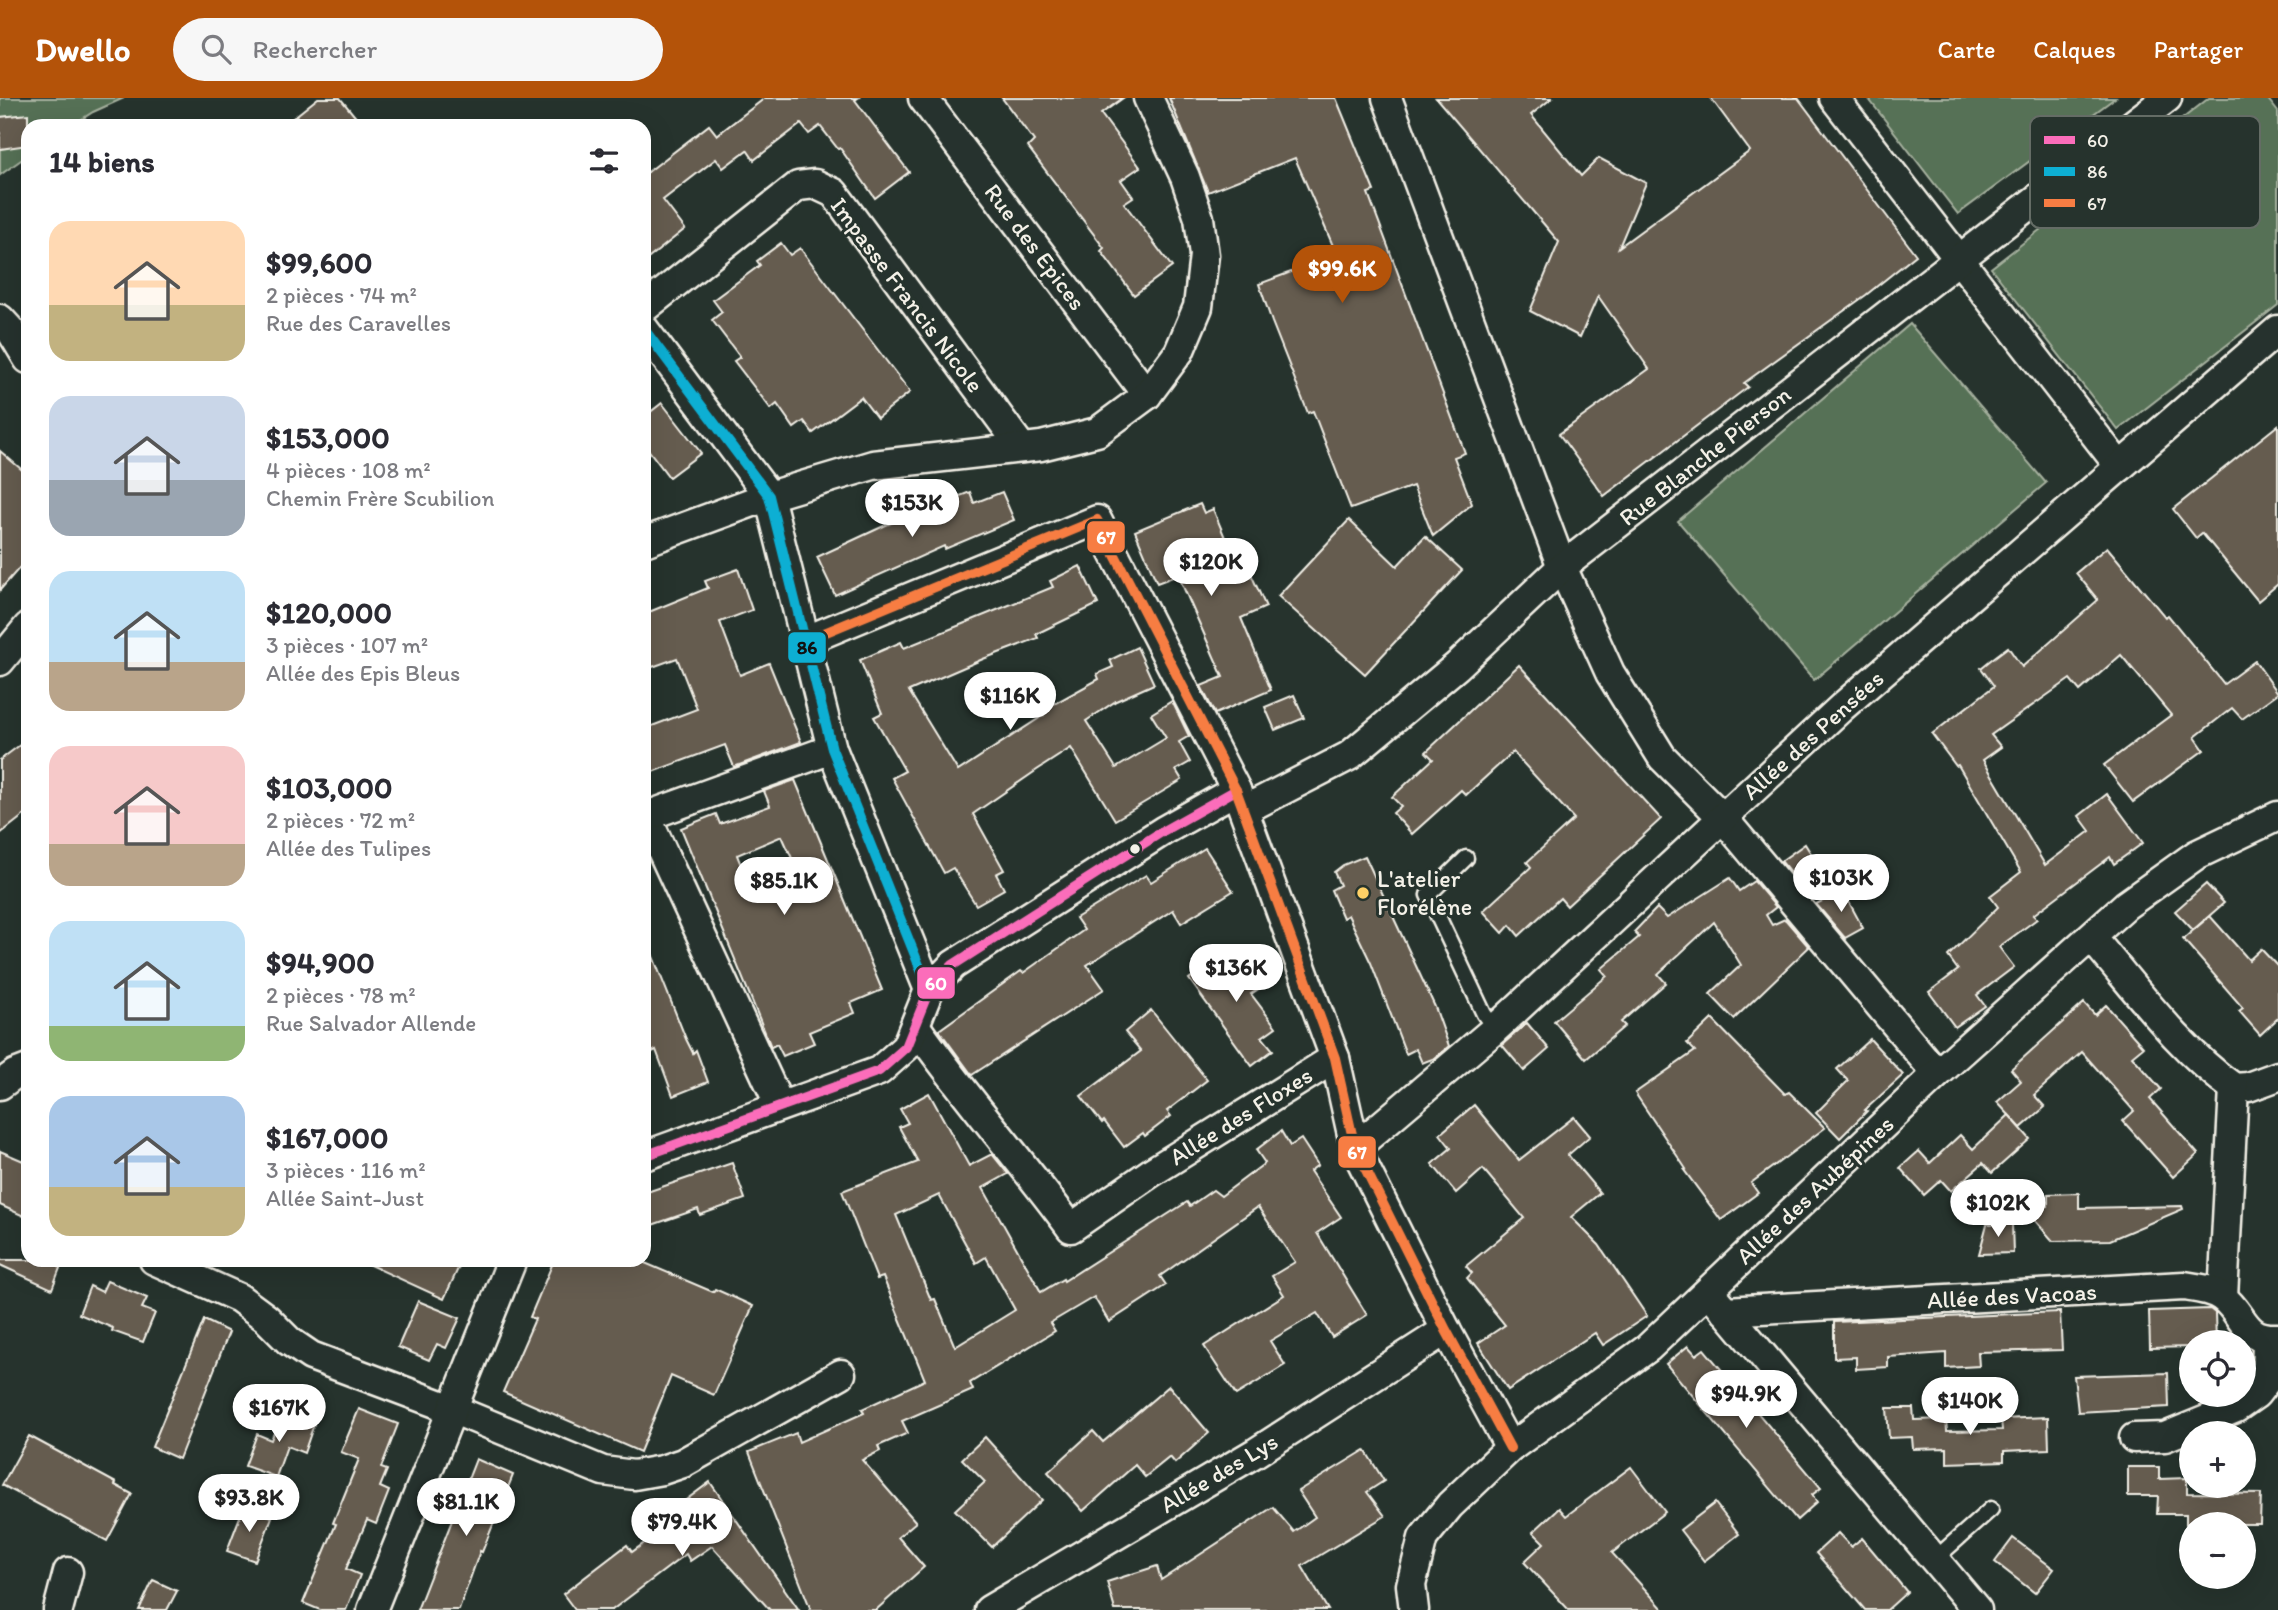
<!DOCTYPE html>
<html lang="fr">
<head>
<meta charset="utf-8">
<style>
  :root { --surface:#fff; --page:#f7f7f7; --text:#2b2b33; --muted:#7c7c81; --accent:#b45309 }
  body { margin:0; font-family:Itim,sans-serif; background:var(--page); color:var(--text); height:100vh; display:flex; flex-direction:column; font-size:26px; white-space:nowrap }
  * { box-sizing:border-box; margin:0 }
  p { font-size:23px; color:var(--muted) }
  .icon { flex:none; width:38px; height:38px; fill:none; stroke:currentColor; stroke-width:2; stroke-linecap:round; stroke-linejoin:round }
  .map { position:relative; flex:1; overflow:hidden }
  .drawer { position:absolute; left:21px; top:21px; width:630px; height:1148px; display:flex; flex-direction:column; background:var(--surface); border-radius:21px; box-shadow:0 7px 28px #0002 }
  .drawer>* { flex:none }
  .controls { position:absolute; left:2179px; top:1232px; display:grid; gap:14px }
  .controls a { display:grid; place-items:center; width:77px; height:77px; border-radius:50%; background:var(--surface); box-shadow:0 7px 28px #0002; font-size:35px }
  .price { position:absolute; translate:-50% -60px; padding:0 16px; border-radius:24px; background:#fff; color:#222; font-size:23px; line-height:46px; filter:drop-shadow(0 2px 4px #0008) }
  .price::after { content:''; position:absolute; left:50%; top:42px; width:21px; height:16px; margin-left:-10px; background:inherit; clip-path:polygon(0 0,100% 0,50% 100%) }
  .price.current { background:var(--accent); color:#fff }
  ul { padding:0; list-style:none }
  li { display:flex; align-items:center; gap:21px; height:175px; padding:0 28px }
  li span { display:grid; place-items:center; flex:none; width:196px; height:140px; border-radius:21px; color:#555 }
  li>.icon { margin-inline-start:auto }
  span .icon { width:84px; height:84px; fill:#fffc; stroke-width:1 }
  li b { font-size:30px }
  h2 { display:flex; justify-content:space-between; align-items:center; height:84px; padding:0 28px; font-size:30px }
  header { display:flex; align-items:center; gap:42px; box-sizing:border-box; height:98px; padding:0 35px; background:var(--accent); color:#fff }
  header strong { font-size:33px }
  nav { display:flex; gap:38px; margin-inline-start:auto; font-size:24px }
  .search { width:490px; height:63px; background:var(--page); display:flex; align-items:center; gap:18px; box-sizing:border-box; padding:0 24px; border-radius:38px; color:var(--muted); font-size:26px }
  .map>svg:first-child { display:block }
</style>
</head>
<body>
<header>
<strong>Dwello</strong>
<div class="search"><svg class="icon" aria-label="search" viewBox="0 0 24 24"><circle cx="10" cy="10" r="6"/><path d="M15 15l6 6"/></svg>Rechercher</div>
<nav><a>Carte</a><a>Calques</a><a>Partager</a></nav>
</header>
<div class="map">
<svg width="2278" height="1512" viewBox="0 0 2278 1512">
  <rect width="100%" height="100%" fill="#26332d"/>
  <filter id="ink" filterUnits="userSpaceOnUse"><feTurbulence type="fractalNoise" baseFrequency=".0143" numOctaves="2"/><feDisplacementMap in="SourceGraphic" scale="14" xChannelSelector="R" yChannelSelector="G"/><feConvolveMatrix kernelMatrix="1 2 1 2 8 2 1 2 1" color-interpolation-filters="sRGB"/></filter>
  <g filter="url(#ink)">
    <g fill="#577156" stroke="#a6b19f" stroke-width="2">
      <polygon points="0,0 124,0 93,14 71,28 28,28 28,57 0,77"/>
      <polygon points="1868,0 2115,0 1958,116"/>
      <polygon points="2209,0 2267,0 2278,14 2278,207 2118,332 1991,170"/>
      <polygon points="1910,226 2046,385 1814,582 1678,423"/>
    </g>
    <g fill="#655b4f" stroke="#f4f1e8" stroke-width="2" fill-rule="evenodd">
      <polygon points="318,0 340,0 363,28 283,28"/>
      <polygon points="765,0 858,0 855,2 909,74 875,100 840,50 838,51 820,28 809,36 801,26 754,62 747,52 723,70 716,61 663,102 685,131 644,164 644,77 709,27 717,37"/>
      <polygon points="1002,0 1123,0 1101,16 1140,69 1121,82 1133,99 1124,105 1172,169 1134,197 1101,153 1104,150 1028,49 1034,43"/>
      <polygon points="1169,0 1336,0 1374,93 1368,95 1465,355 1454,359 1472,406 1433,438 1413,388 1351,411 1313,313 1308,315 1272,224 1259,186 1337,157 1295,60 1208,94"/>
      <polygon points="1436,0 1552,0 1531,17 1581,78 1599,60 1646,85 1619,149 1750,53 1711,0 1798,0 1916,157 1866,197 1744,285 1748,289 1604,398 1559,336 1649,271 1598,198 1580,239 1530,213 1559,144"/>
      <polygon points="28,16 28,47 0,51 0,19"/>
      <polygon points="781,145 790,157 800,150 910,294 877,320 861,299 813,335 804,323 794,330 777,306 771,311 734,263 740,259 712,222 722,214 713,202 760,167 757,163"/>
      <polygon points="662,305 701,355 669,379 644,346 644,319"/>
      <polygon points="2278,327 2278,486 2258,503 2202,435 2196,440 2173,411"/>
      <polygon points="0,353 28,377 28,460 0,492"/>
      <polygon points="970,394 974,405 1002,394 1014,422 945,451 944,448 835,497 817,459 886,427"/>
      <polygon points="1200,406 1204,415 1213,411 1242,480 1251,476 1266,509 1241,520 1271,592 1215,616 1201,588 1223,579 1178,477 1157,485 1135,433"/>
      <polygon points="1349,422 1397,468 1425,438 1462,472 1365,576 1278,498"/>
      <polygon points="2107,449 2165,519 2168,517 2224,586 2255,563 2278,595 2242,621 2232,610 2195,639 2204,652 2133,704 2104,667 2171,617 2121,557 2080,593 2070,581 1991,637 2001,649 1983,662 2045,767 2090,733 2079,718 2107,696 2143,745 2114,766 2110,759 2033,817 2037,821 1999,849 2014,869 1977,897 1985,908 1955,929 1929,894 1958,872 1948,858 1998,809 1990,798 2021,774 1958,667 1956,668 1932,636 1994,588 1981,570 1992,561 2008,549 2022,569 2098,502 2076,475"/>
      <polygon points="1080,468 1098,506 1036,536 1038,540 983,561 909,593 958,673 1044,617 1041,613 1099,581 1097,576 1113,569 1110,562 1137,549 1154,586 1116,603 1086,623 1116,670 1166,640 1151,616 1172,603 1189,638 1179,644 1190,664 1176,672 1182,682 1115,722 1071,650 1037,672 973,716 1004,772 996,776 1004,791 976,807 953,770 944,775 892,680 905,673 874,619 882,615 860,562 901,544 904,550 1053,489 1050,483"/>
      <polygon points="738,471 752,512 720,524 740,577 769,565 801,644 734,669 725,647 644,677 644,631 697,611 677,560 644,572 644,516 708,490 705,483"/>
      <polygon points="1519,567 1661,721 1567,808 1560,800 1519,838 1510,827 1503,835 1483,813 1531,769 1527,764 1574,721 1513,654 1466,697 1461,692 1412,736 1393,715 1401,708 1392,699 1433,661 1426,654"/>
      <polygon points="1294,597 1304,620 1275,632 1265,609"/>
      <polygon points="28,641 28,714 0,736 0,662"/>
      <path d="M795,682L882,892L851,905L855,915L809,934L814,945L783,958L777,946L771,949L681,730L716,716L720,726L770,708L764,693ZM782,738L803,785L755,802L737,757Z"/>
      <polygon points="1805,746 1822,773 1802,789 1781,763"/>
      <polygon points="1205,750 1233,793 1181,825 1173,812 1087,867 1104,891 972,977 939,932 1021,873 1023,875 1084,832 1076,820 1146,777 1151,784"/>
      <polygon points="1365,758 1435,909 1449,948 1435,960 1422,965 1416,951 1406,956 1371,865 1348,817 1343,820 1331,792 1340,787 1334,774 1343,767"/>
      <polygon points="1730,780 1739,793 1754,783 1776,809 1766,817 1772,827 1785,821 1809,849 1734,921 1710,896 1741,867 1714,824 1658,876 1666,885 1621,924 1625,928 1586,961 1554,923 1607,878 1601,871 1639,839 1634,834 1657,810 1667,820"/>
      <polygon points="2206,786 2224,805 2193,832 2175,813"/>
      <polygon points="1843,793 1863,830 1845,840 1816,806"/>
      <polygon points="2210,818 2249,862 2261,851 2278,869 2278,920 2260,937 2239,913 2243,910 2183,841"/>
      <polygon points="644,841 646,841 686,941 693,955 696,952 708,984 673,998 656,952 652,954 644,933"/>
      <polygon points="1231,849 1260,890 1251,896 1276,929 1262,939 1273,952 1252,968 1189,881"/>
      <polygon points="2084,905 2095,917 2106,907 2143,949 2132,958 2161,991 2150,1001 2198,1056 2173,1079 2123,1023 2134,1013 2082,954 2034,997 2045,1009 2021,1030 1997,1004 2021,983 2011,971"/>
      <polygon points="1151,912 1207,982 1167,1013 1171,1018 1145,1038 1143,1035 1124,1049 1104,1023 1102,1025 1081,998 1141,953 1125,934"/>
      <polygon points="1712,921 1785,996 1789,994 1825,1030 1751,1085 1758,1095 1721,1122 1684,1072 1686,1071 1635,995 1695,953 1687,945"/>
      <polygon points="1527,925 1549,951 1524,973 1502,947"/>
      <polygon points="1870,941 1903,977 1865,1012 1867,1013 1840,1040 1816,1015 1848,983 1837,971"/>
      <path d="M929,995L969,1068L992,1056L1008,1076L983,1090L1041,1194L1063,1181L1064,1183L1187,1104L1190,1108L1213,1092L1221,1098L1265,1065L1256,1052L1281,1033L1290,1048L1301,1041L1318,1067L1310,1073L1341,1119L1317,1135L1367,1217L1332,1239L1317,1215L1270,1243L1285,1267L1236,1297L1204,1248L1284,1197L1272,1178L1295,1164L1258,1109L1160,1178L1166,1187L1109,1224L1094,1199L1050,1225L1055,1233L970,1285L973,1292L902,1323L908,1335L878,1348L880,1353L862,1362L916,1424L898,1439L924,1469L876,1512H811L749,1354L796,1335L799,1344L864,1315L862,1311L925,1282L883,1179L877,1181L842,1093L918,1064L899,1029L908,1025L900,1011ZM939,1097L976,1165L986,1159L1015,1212L955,1249L935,1201L931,1202L896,1117Z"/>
      <polygon points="1474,1007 1519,1062 1574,1019 1590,1038 1568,1057 1600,1095 1571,1119 1599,1147 1647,1218 1603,1247 1595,1235 1508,1292 1478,1245 1505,1227 1467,1180 1472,1175 1466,1168 1524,1120 1483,1071 1456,1095 1432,1066 1451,1050 1440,1036"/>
      <polygon points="2009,1017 2030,1041 1992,1075 1983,1065 1951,1093 1941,1082 1924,1097 1900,1070 1919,1053 1930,1065 1960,1037 1973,1051"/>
      <polygon points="0,1053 28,1065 28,1120 0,1107"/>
      <polygon points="732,1065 745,1101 700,1117 698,1111 652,1127 644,1109 644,1095"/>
      <polygon points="2079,1095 2079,1110 2182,1108 2183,1111 2110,1142 2053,1143 2023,1109 2048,1108 2048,1096"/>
      <polygon points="1987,1126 2012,1126 2013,1155 1979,1156"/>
      <polygon points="0,1162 63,1162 52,1191 0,1167"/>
      <polygon points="359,1162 462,1162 444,1201"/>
      <polygon points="554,1162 638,1162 713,1194 715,1191 753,1208 714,1297 671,1278 640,1354 503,1294 535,1221 530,1219"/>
      <polygon points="107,1183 147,1200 142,1210 155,1215 143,1244 112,1233 113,1230 79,1216 90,1188 102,1194"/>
      <polygon points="418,1203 460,1220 446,1250 437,1246 429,1262 398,1249"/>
      <polygon points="2210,1211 2215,1215 2216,1244 2191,1244 2191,1249 2150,1250 2149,1213"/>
      <polygon points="2060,1214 2062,1252 1978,1254 1979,1268 1946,1270 1946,1255 1888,1259 1888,1269 1856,1271 1856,1259 1834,1260 1834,1224"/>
      <polygon points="204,1222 229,1234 179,1361 152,1349"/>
      <polygon points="1688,1248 1696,1257 1704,1251 1821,1390 1812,1397 1817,1404 1797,1422 1666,1266"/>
      <polygon points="2168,1275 2169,1309 2078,1314 2074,1278"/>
      <polygon points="1169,1288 1209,1335 1175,1365 1170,1359 1145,1379 1135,1367 1083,1413 1048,1374 1093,1333 1103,1344"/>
      <polygon points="1887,1310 1913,1310 1914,1322 1946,1321 1947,1333 2002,1332 2001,1321 2048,1319 2049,1351 2004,1353 2004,1363 1947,1365 1947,1350 1913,1351 1912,1339 1889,1340"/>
      <polygon points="359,1311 398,1326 381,1370 387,1372 380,1389 389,1393 376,1426 367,1422 346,1471 360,1477 346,1512 320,1512 303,1505 336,1426 333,1425 359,1361 341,1354"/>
      <polygon points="283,1314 314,1326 304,1355 287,1348 276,1379 245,1368 257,1336 271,1342"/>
      <polygon points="29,1338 116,1385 115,1387 132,1396 107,1443 2,1387"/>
      <polygon points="985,1339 1042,1402 992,1449 955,1412 985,1384 962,1361"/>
      <polygon points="1365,1352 1384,1383 1367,1394 1385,1418 1302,1468 1328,1512 1115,1512 1107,1484 1157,1468 1161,1482 1273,1409 1294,1434 1315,1419 1298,1393"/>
      <polygon points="476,1361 513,1377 482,1454 480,1453 459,1512 417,1512"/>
      <polygon points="1631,1369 1665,1414 1612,1455 1664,1512 1569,1512 1524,1464 1544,1445 1533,1434 1559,1410 1566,1418"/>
      <polygon points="2128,1369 2159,1369 2159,1381 2187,1380 2187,1395 2261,1396 2260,1426 2186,1426 2186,1416 2157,1416 2158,1398 2128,1398"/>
      <polygon points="710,1384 799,1512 770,1512 712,1448 690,1463 686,1456 612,1512 575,1512 563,1496 627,1447 632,1454 692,1410 686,1402"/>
      <polygon points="1715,1405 1739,1436 1704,1463 1680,1432"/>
      <polygon points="244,1408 272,1419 255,1463 227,1453"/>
      <polygon points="1838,1435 1851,1449 1862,1440 1907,1494 1887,1512 1865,1512 1816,1455"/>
      <polygon points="2013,1440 2054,1471 2035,1495 1995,1464"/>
      <polygon points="153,1482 177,1493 167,1512 139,1512"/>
    </g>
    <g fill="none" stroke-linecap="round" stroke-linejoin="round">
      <defs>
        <g id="service">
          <polyline points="1466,760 1428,797 1484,916 1495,931"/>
          <polyline points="1935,1461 1991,1411"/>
        </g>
        <g id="minor">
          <polyline points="923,0 1147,297"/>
          <polyline points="1387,0 1562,469 1610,575 1662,659 1723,720 1937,976"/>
          <polyline points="1834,0 2120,369"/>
          <polyline points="644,210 798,88 815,86 834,95 1022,350"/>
          <polyline points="0,221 11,233 28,261"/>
          <polyline points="644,231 769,398 832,651 929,892"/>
          <polyline points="644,444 769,398 873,367 1041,348 1097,334 1147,297 1179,254 1198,209 1204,157 1199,120 1185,79 1148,0"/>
          <polyline points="807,542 1097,422 1236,692 1335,960 1355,1050 1446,1232 1510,1350"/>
          <polyline points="0,563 28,529"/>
          <polyline points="1244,712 1349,658 1457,568 1562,469 2167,0"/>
          <polyline points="646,718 780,1008"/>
          <polyline points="644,719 832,651"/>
          <path d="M2092,840C2137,892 2178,950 2234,990L2248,989L2278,978"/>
          <path d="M916,929C965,999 1021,1062 1071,1130L1152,1074L1335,960"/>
          <polyline points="0,987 15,976 28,971"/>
          <polyline points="1355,1050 1495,931 1842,609 2278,232"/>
          <polyline points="644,1058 879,973 906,949 929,892 953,867 1163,733 1236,692"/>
          <polyline points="154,1162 239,1200 266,1220 289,1243 311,1258 452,1311 603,1373 634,1377 662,1372 683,1365 841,1276"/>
          <polyline points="2223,1199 2234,990"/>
          <polyline points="1717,1203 1977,1512"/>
          <path d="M1725,1213L2184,1188C2197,1190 2211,1191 2222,1199C2245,1216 2242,1242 2278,1240"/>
          <polyline points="2134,1340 2165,1339 2236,1310 2256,1296 2266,1283 2267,1240"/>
          <polyline points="58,1512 68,1474"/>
          <polyline points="372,1512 512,1162"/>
          <polyline points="989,1512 1255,1355 1446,1232"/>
          <polyline points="1414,1512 1411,1487 1423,1440 1450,1407 1510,1350 1648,1250 1937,976 2126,807 2196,757 2278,718"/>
        </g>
      </defs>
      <use href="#service" stroke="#f4f1e8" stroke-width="19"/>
      <use href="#minor" stroke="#f4f1e8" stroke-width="33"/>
      <use href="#service" stroke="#26332d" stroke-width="14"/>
      <use href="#minor" stroke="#26332d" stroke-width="28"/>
      <defs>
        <polyline id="bus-1" points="644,1058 879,973 906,949 929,892 953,867 1163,733 1236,692"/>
        <polyline id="bus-2" points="644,231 769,398 832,651 929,892"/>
        <polyline id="bus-3" points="807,542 1097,422 1236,692 1335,960 1355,1050 1446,1232 1510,1350"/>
      </defs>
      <use href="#bus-1" stroke="#26332d" stroke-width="16"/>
      <use href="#bus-2" stroke="#26332d" stroke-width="16"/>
      <use href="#bus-3" stroke="#26332d" stroke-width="16"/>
      <use href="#bus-1" stroke="#fb6dba" stroke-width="10"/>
      <use href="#bus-2" stroke="#0dafd3" stroke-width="10"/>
      <use href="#bus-3" stroke="#f77d43" stroke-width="10"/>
    </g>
  </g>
  <circle fill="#f4f1e8" stroke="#26332d" stroke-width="2.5" cx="1135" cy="751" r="6"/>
  <circle fill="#ffd166" stroke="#26332d" stroke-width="2.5" cx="1363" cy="795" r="7"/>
  <g text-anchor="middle" stroke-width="6" stroke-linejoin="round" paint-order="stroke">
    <g font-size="24" fill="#f4f1e8" stroke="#26332d">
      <text transform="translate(1035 149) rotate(53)" y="8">Rue des Epices</text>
      <text transform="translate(907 197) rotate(53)" y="8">Impasse Francis Nicole</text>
      <text transform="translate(1705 358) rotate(-38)" y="8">Rue Blanche Pierson</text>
      <text transform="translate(1813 637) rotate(-42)" y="8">Allée des Pensées</text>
      <text transform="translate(1241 1018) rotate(-32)" y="8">Allée des Floxes</text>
      <text transform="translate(1815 1092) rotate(-43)" y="8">Allée des Aubépines</text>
      <text transform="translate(2012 1198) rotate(-3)" y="8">Allée des Vacoas</text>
      <text transform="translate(1219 1375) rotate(-31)" y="8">Allée des Lys</text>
    </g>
    <g font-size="24" fill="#f4f1e8" stroke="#26332d" text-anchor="start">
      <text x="1377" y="789">L'atelier<tspan x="1377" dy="28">Florélène</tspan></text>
    </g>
  </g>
  <rect x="2030" y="18" width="230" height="112" rx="10" fill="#26332d" stroke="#646c65" stroke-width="2"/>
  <rect x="2044" y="38" width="31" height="8" fill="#fb6dba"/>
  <rect x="2044" y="69" width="31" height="9" fill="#0dafd3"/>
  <rect x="2044" y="101" width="31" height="8" fill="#f77d43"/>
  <g font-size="19" fill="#f4f1e8">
    <text x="2087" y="49">60</text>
    <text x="2087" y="80">86</text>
    <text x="2087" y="112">67</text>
  </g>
  <g stroke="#26332d" stroke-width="2.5">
    <rect x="1086" y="422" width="40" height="34" rx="7" fill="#f77d43"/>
    <rect x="787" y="533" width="40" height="33" rx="7" fill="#0dafd3"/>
    <rect x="916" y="868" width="40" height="34" rx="7" fill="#fb6dba"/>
    <rect x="1337" y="1037" width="40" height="34" rx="7" fill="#f77d43"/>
  </g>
  <g font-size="19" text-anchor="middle" font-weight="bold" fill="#fff">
    <text x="1106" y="446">67</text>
    <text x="936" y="892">60</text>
    <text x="1357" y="1061">67</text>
  </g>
  <g font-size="19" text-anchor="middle" font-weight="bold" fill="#111">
    <text x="807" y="556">86</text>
  </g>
</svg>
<div class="controls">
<a><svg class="icon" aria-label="locate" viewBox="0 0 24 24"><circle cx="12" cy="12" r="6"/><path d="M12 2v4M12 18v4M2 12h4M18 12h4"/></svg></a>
<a>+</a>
<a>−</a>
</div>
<b class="price current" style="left:1342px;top:207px">$99.6K</b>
<b class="price" style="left:912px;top:441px">$153K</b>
<b class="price" style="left:1211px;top:500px">$120K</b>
<b class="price" style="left:1010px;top:634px">$116K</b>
<b class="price" style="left:1841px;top:816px">$103K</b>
<b class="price" style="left:784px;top:819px">$85.1K</b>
<b class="price" style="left:1236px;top:906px">$136K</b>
<b class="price" style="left:1998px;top:1141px">$102K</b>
<b class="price" style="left:1746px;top:1332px">$94.9K</b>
<b class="price" style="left:1970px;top:1339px">$140K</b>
<b class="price" style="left:279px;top:1346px">$167K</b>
<b class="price" style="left:249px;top:1436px">$93.8K</b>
<b class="price" style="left:466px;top:1440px">$81.1K</b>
<b class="price" style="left:682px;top:1460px">$79.4K</b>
<section class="drawer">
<h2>14 biens<svg class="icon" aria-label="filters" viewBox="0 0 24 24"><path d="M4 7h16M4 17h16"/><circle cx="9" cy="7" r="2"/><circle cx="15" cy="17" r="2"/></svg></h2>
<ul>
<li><span style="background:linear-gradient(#ffd9b3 60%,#c2b280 0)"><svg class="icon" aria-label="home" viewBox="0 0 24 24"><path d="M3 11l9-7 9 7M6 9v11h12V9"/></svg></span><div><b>$99,600</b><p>2 pièces · 74 m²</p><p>Rue des Caravelles</p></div></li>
<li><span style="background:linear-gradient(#c9d6e8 60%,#9aa5b1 0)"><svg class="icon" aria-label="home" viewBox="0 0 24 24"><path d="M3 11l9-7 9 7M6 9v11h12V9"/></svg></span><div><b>$153,000</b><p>4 pièces · 108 m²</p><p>Chemin Frère Scubilion</p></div></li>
<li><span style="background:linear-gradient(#bfe0f5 65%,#b9a48a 0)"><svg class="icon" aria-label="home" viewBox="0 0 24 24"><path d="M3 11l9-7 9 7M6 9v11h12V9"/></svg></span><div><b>$120,000</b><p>3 pièces · 107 m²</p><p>Allée des Epis Bleus</p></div></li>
<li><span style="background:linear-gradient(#f6c9c9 70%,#b9a48a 0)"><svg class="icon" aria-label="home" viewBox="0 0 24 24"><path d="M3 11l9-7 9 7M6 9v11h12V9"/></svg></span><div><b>$103,000</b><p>2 pièces · 72 m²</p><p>Allée des Tulipes</p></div></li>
<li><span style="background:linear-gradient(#bfe0f5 75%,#8fb573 0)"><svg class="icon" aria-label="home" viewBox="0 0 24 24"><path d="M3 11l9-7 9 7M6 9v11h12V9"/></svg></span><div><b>$94,900</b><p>2 pièces · 78 m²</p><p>Rue Salvador Allende</p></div></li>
<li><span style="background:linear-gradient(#a9c7e8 65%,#c2b280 0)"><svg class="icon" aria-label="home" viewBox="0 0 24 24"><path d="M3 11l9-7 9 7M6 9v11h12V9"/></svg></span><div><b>$167,000</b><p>3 pièces · 116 m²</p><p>Allée Saint-Just</p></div></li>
</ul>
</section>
</div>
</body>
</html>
